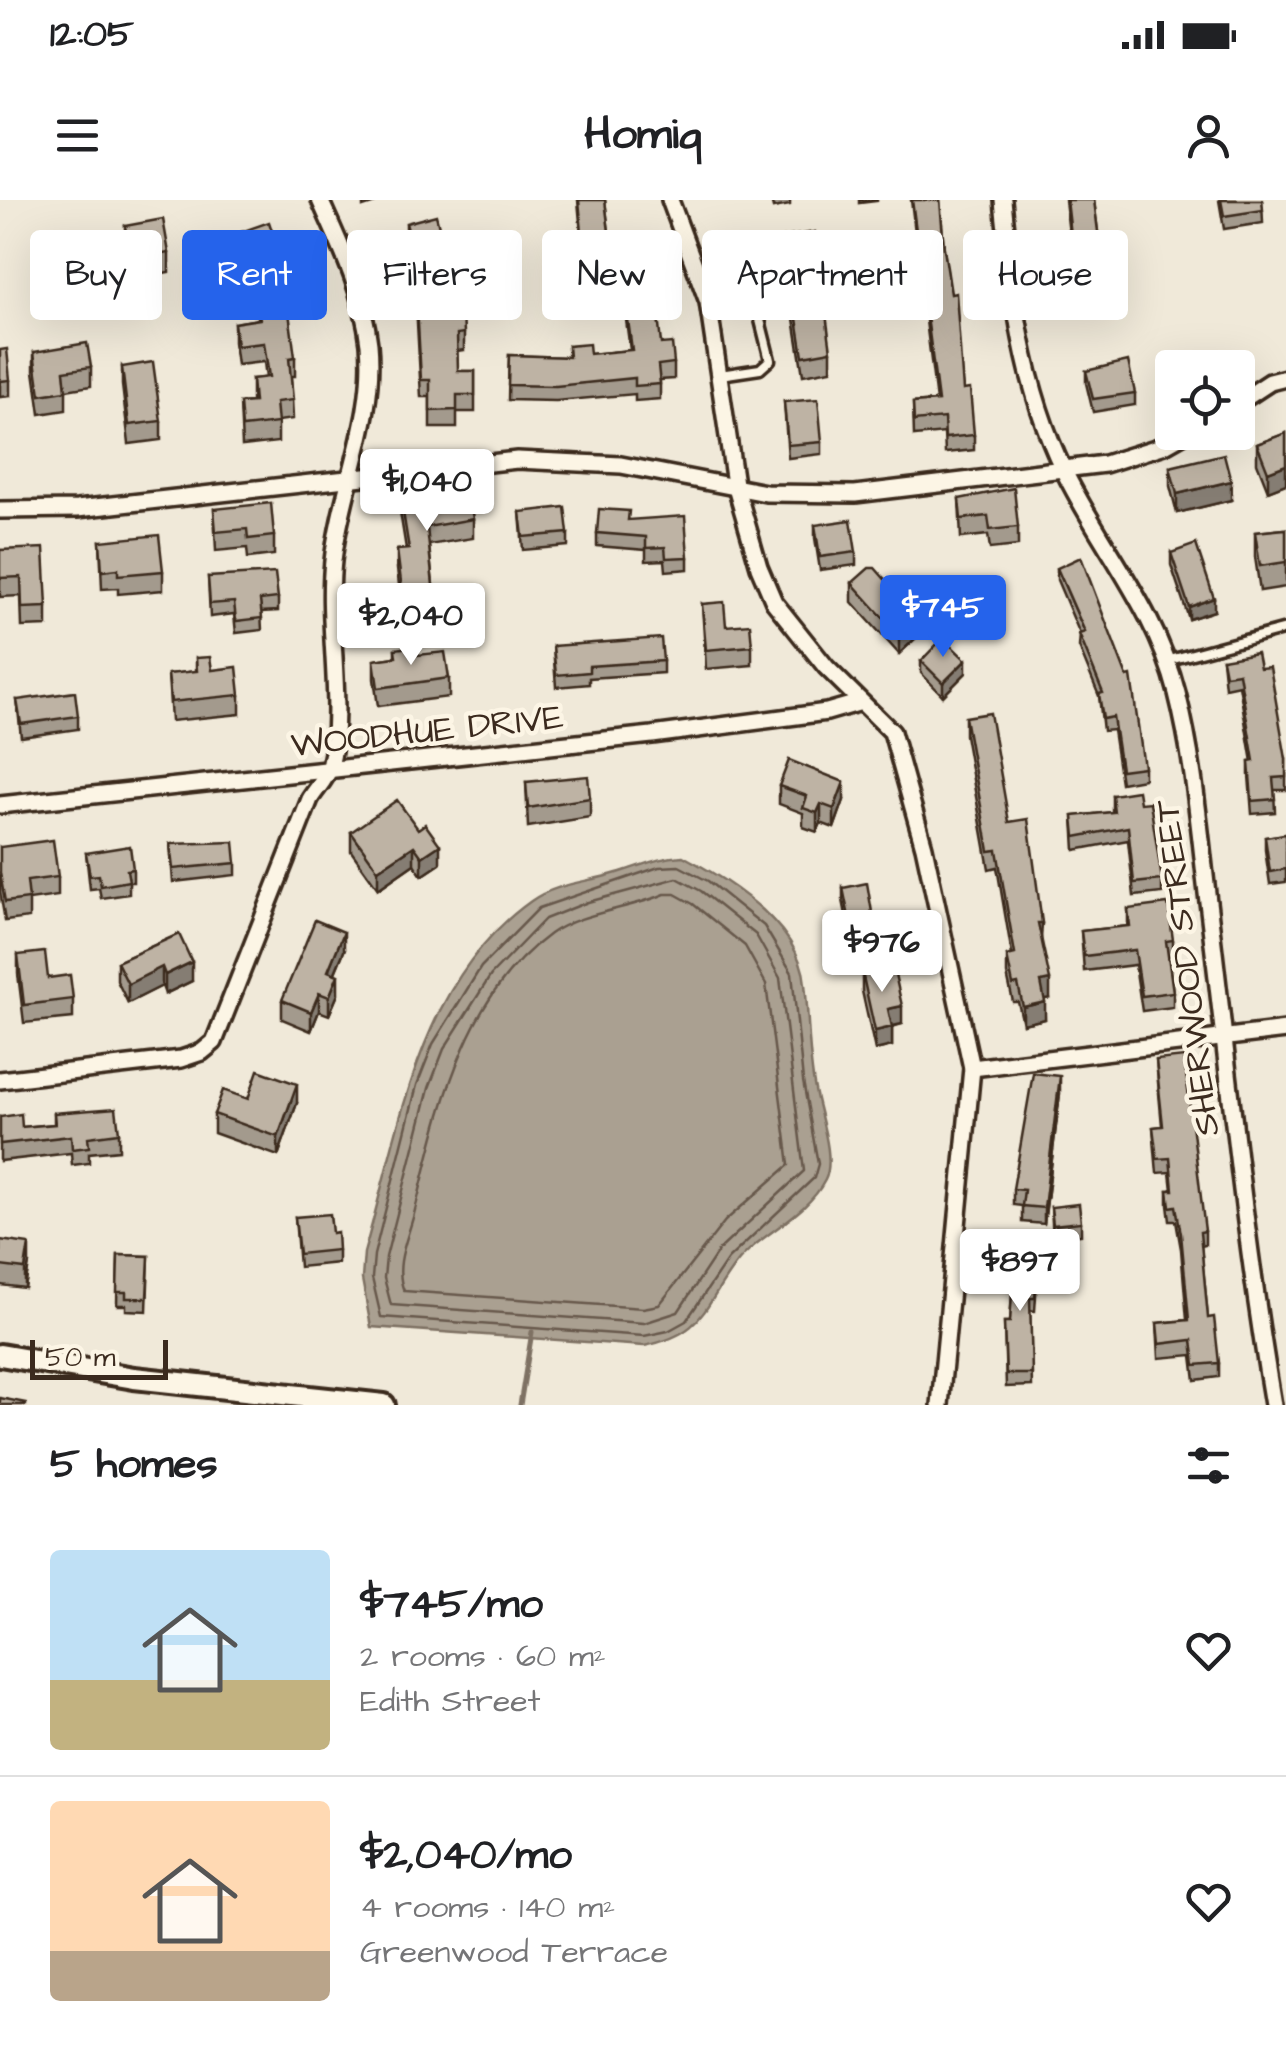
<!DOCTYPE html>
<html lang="en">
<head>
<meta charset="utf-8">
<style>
  :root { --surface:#fff; --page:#f2f2f2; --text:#202124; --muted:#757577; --line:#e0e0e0; --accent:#2563eb }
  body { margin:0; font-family:"Architects Daughter",sans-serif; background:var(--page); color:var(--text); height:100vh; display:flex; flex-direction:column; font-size:38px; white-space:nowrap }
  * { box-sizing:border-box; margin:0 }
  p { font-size:32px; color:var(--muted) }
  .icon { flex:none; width:55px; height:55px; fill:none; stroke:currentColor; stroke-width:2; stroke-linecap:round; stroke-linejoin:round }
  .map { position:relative; height:1205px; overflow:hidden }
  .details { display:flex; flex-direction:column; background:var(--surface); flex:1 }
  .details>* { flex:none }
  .guide { position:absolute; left:30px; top:30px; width:1228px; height:90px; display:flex; gap:20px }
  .buttons { position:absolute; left:1155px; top:150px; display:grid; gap:20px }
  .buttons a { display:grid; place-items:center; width:100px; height:100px; border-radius:10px; background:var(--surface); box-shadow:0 10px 40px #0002; font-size:50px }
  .scale { position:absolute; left:30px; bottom:25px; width:138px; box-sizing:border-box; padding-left:10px; border:5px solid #3b2a1e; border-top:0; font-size:28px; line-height:35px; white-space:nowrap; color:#3b2a1e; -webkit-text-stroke:8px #fcf5e5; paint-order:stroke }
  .price { position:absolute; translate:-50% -85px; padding:0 22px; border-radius:10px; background:#fff; color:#222; font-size:32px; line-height:65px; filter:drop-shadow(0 2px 5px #0008) }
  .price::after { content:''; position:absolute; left:50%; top:60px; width:30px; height:22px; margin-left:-15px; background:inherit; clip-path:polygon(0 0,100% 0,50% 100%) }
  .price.active { background:var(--accent); color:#fff }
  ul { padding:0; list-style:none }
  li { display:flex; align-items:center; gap:30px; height:250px; padding:0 50px }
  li+li { border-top:2px solid var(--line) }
  li span { display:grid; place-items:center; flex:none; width:280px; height:200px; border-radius:10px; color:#555 }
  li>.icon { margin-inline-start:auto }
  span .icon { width:120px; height:120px; fill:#fffc; stroke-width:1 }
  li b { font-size:42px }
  h2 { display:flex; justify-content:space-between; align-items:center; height:120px; padding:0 50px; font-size:42px }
  .tag { padding:0 35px; border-radius:10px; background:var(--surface); box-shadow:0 10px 40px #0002; font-size:35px; line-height:90px }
  .tag.active { background:var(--accent); color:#fff }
  .status { display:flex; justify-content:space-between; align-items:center; height:70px; padding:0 50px; background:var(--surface); direction:ltr }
  .status svg { height:28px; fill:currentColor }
  header { display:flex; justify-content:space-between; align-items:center; height:130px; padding:0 50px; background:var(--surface); font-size:45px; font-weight:800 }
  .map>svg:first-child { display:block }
</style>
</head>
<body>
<div class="status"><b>12:05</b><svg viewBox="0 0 49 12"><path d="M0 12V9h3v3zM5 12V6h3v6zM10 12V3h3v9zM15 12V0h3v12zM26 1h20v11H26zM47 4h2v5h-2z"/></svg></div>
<header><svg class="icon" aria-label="menu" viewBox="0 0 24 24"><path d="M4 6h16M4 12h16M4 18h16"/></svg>Homiq<svg class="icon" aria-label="person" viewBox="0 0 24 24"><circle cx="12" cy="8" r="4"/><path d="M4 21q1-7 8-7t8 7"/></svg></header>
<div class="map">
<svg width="1286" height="1205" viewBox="0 0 1286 1205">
  <rect width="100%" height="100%" fill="#f0e9d9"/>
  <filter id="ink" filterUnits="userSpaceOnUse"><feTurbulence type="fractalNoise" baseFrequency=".01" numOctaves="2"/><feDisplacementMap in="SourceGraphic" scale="20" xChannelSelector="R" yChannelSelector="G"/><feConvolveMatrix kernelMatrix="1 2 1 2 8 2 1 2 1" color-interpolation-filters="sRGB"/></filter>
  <g filter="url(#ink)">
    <path fill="#aaa091" stroke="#7e7163" stroke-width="2.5" d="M683,656C730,681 800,725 805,784C809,820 808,855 815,890C819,914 836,958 825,980C806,1017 760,1033 736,1064C703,1107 705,1134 644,1146L371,1127L362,1079L364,1053C400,930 417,782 531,701C556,683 589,682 617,673C641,666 658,657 683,656Z"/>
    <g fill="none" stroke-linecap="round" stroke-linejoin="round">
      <g stroke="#67594c" stroke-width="2.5">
        <polygon points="679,666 708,681 764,726 792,773 803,881 818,964 814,978 728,1059 686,1121 668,1131 644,1136 381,1117 372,1078 374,1055 417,885 433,844 481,767 539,708 659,667"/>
        <polygon points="677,678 701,691 756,735 780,778 804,971 719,1050 678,1112 644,1123 391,1105 384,1078 386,1057 429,888 444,849 491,775 545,719 588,702"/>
        <path d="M665,694H675L693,704L745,746L766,784L789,965L725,1021L659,1105L643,1108L404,1091C393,1065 409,1036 415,1010C440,912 462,798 550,734C579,713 630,709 665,694Z"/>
      </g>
      <polyline stroke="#7e7163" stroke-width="5" points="520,1205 532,1132"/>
      <defs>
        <g id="service">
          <polyline points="702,85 738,76 750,80 770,160 760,169 720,175"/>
          <polyline points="1166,461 1286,429"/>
        </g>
        <g id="minor">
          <polyline points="670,0 708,102 735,284 759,367 774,402 826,467 892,532 924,647 972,868 940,1205"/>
          <path d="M1003,0C1012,94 1022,185 1064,271C1101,347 1156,409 1177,493C1195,564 1200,637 1209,710C1229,875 1245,1041 1273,1205"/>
          <polyline points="1238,203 1270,182 1286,178"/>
          <polyline points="0,310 77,309 517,260 621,265 766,293 855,294 1105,264 1165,245 1188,232"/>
          <polyline points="0,605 652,535 827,512 858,503"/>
          <polyline points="972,868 1286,830"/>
          <path d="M0,880L181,859L202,852L214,842L310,599C316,589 327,578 330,567C345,508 326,425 333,361C341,288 376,218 369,144C363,92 341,47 320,0"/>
        </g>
        <polyline id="tertiary" points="0,1155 134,1178 384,1205"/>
      </defs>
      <use href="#service" stroke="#3b2a1e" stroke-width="15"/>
      <use href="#minor" stroke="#3b2a1e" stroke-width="22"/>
      <use href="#tertiary" stroke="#3b2a1e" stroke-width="28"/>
      <use href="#service" stroke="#fcf5e5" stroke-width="8"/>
      <use href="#minor" stroke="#fcf5e5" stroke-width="15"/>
      <use href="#tertiary" stroke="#fcf5e5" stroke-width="20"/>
    </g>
    <g fill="#a39a8d" stroke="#3b2a1e" stroke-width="2.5">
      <polygon points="578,0 605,0 610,40 623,60 640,97 646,117 674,163 674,179 660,180 660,199 635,201 635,194 556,201 508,200 509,155 568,157 568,146 590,154 630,150 623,97 587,102"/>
      <polygon points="771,0 790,0 790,5 773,8"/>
      <polygon points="859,0 877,0 877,1 859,3"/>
      <polygon points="911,0 940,0 944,49 963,190 974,235 974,250 945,253 944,233 914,236 913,203 936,201"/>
      <polygon points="1065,0 1094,0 1106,95 1106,108 1078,110"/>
      <polygon points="1219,0 1262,0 1263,23 1224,29"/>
      <polygon points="406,23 464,133 464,150 457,151 458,171 475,171 475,212 457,212 457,228 430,228 430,197 421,197 415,85 407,65 408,47 406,40"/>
      <polygon points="125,26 169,53 169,72 104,83 100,65 100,47 125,43"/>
      <polygon points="784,37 831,151 831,170 803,175 784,56"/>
      <polygon points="221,39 277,65 262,70 265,99 224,113 214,86 214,67 223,64 221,58"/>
      <polygon points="68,59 66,84 35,81 35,68"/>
      <polygon points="258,109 295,157 295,176 291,176 293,219 278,221 278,242 242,246 240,203 252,202 252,179 266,178 264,162 237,165 234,142 234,123 258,119"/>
      <polygon points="0,150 10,180 10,196 0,197"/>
      <polygon points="34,152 91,167 91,186 66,190 66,210 40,214 34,171"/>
      <polygon points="122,167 161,221 161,240 129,244 122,185"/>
      <polygon points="1086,171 1135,193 1135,205 1093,212 1086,183"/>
      <polygon points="784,202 822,242 822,254 788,258"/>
      <polygon points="1286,233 1286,284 1268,291 1257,263 1257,244"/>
      <polygon points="1170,267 1231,300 1177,313 1170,286"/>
      <polygon points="400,293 473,319 473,338 429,345 434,395 434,413 403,417 397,369 397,350 406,349 400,312"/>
      <polygon points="959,299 1018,327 1018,346 990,349 988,335 961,338"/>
      <polygon points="214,309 274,336 274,355 248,358 247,348 216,351"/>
      <polygon points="520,312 568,333 568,346 523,350"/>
      <polygon points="629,320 688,357 688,369 666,371 665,360 646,361 646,350 597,346 597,333"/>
      <polygon points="815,325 856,352 856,365 820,370 815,338"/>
      <polygon points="1286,329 1286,387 1260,391 1255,357 1255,332"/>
      <polygon points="100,341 163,371 163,390 118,394 118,388 102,389"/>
      <polygon points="0,350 47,407 47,426 22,427 21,396 0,397"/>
      <polygon points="1171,353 1214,411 1189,419 1171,365"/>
      <polygon points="1057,368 1144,567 1144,579 1121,583 1113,530 1103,531 1099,496 1079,447 1080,434 1057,380"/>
      <polygon points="208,377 278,398 278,411 261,412 262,430 236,433 234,414 210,417"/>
      <polygon points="852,383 918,436 899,454 852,402"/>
      <polygon points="702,404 726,426 752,446 752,465 706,469"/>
      <polygon points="553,446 663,461 663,473 589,478 589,484 556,487"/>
      <polygon points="395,449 418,455 449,478 449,497 378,506 374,479 374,460 395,457"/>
      <polygon points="196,458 240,495 240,514 171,521 168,474 196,471"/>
      <polygon points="1222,459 1260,468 1286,559 1286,590 1274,590 1275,612 1252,614 1249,575 1249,562 1252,562 1239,485 1225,488"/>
      <polygon points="921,461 966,473 943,496 921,473"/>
      <polygon points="17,500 78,516 78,529 21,537"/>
      <polygon points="965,517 1009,622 1042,723 1041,740 1050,798 1044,799 1045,819 1023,824 1018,802 1013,802 1007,774 1007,756 1012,755 997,667 989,669 965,535"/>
      <polygon points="526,582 590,598 590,617 528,627"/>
      <polygon points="779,586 844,600 834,628 821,623 817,632 803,627 803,613 779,604"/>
      <polygon points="1112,595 1140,603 1162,680 1162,693 1134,696 1128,640 1075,650 1073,616 1112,612"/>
      <polygon points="418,629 440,664 422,676 414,664 378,689 351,651 351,632"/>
      <polygon points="1286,634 1286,682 1270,684 1265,650 1265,637"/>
      <polygon points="170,644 236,663 236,675 173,682"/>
      <polygon points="0,647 58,677 58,696 29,700 29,718 5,721 0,692"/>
      <polygon points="86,653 133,669 133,682 129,682 129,694 101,698 99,688 90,689"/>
      <polygon points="843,688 878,747 878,760 856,763 843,700"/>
      <polygon points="1128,709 1173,740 1173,755 1168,756 1173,792 1173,807 1142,811 1135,765 1084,771 1081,731 1128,726"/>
      <polygon points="179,734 192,781 165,794 162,786 128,803 117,781 117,762"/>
      <polygon points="344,751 335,773 338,794 329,815 319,811 311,831 282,819 282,800"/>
      <polygon points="18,755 73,799 73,818 24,823 18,774"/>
      <polygon points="862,772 902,824 892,827 892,846 875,850 862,791"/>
      <polygon points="1156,860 1205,1031 1205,1045 1201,1046 1208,1118 1219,1163 1219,1177 1195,1180 1192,1155 1159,1158 1157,1123 1187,1120 1181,1049 1176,1021 1170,1021 1168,1005 1168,990 1172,990 1170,972 1157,973 1153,927 1162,926"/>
      <polygon points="1060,893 1044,1024 1022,1022 1022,1006 1013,1005 1013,989"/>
      <polygon points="248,899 297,903 278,956 214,933 214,914"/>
      <polygon points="54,913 119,933 119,950 89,953 89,963 72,965 71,953 0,961 0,917 22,927 54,924"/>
      <polygon points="1051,1007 1081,1022 1081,1035 1053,1038"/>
      <polygon points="295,1017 332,1033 338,1050 338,1063 299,1067"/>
      <polygon points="0,1040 29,1063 25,1088 0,1085"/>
      <polygon points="118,1055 149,1056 147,1111 126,1110 126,1105 117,1105"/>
      <polygon points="1009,1067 1031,1067 1037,1080 1035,1111 1030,1110 1032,1186 1006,1187 1004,1122 1010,1122 1013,1079 1009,1079"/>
    </g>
    <g fill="#857d73" stroke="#3b2a1e" stroke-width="2.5">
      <polygon points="363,0 378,0 378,2 363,7"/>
      <polygon points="277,46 277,65 256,72 256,53"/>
      <polygon points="265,80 265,99 224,113 224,94"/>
      <polygon points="1286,265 1286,284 1268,291 1268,272"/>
      <polygon points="1231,281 1231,300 1177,313 1177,294"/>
      <polygon points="1214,398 1214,411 1189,419 1189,407"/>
      <polygon points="918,417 918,436 899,454 899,435"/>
      <polygon points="966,460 966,473 943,496 943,483"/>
      <polygon points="844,582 844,600 834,628 834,609"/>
      <polygon points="821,604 821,623 817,632 817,613"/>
      <polygon points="440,645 440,664 422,676 422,657"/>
      <polygon points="414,646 414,664 378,689 378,670"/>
      <polygon points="344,732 344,751 328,789 328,771"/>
      <polygon points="192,762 192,781 165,794 165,775"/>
      <polygon points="162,767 162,786 128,803 128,784"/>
      <polygon points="338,775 338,794 329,815 329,797"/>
      <polygon points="1050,780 1050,798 1041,800 1041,782"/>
      <polygon points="319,793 319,811 311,831 311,812"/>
      <polygon points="1045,802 1045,819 1023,824 1023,807"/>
      <polygon points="902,806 902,824 888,827 888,809"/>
      <polygon points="892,827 892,846 875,850 875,831"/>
      <polygon points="1060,876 1060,893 1044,1024 1044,1008"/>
      <polygon points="297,884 297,903 278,956 278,937"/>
      <polygon points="29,1044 29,1063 25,1088 25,1069"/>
    </g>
    <g fill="#beb3a4" stroke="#3b2a1e" stroke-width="2.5">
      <polygon points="579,0 605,0 610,40 620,38 623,60 635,58 640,97 644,97 646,117 658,116 661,144 672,143 674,163 658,165 660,184 635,186 635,178 556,186 508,185 509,155 569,157 568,146 589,144 590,154 632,150 623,82 587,87"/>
      <polygon points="912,0 940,0 944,49 951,94 956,93 963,190 970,189 974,235 945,238 944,218 914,221 913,203 938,201"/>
      <polygon points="1067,0 1094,0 1106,95 1078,97"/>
      <polygon points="1221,0 1262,0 1263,10 1224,16"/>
      <polygon points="436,15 453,82 458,81 463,114 464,133 457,134 458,171 475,171 475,195 457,195 457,210 430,211 430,180 421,180 415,68 407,48 412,46 406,23"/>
      <polygon points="163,19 169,53 104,65 100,47 128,42 125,26"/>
      <polygon points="269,22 277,46 256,53 265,80 224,94 214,67 229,62 221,39"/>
      <polygon points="815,32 831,151 803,156 784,37"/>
      <polygon points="38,43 68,46 66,71 35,68"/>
      <polygon points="288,105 295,157 289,158 293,200 276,202 278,223 242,227 240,203 254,202 252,179 269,177 264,143 237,146 234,123 260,119 258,109"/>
      <polygon points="87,143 91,167 64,171 66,191 40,195 34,152"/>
      <polygon points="7,149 10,180 0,181 0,150"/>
      <polygon points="1128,161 1135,193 1093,199 1086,171"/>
      <polygon points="153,162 161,221 129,225 122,167"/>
      <polygon points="818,199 822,242 788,245 784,202"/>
      <polygon points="1286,233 1286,265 1268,272 1257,244"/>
      <polygon points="1224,254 1231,281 1177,294 1170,267"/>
      <polygon points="468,288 473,319 427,327 434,395 403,398 397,350 409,349 400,293"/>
      <polygon points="1014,288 1018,327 990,330 988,316 961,319 959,299"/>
      <polygon points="271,303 274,336 248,339 247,329 216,332 214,309"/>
      <polygon points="565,307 568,333 523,337 520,312"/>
      <polygon points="599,309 629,311 628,320 685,316 688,357 666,358 665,347 646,348 646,337 597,333"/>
      <polygon points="851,320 856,352 820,357 815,325"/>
      <polygon points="1286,329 1286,362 1260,366 1255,332"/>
      <polygon points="159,335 163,371 118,375 118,369 102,371 100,341"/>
      <polygon points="1196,344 1214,398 1189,407 1171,353"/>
      <polygon points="44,348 47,407 22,408 21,377 0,378 0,350"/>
      <polygon points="1081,357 1127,477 1131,476 1144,567 1121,570 1113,517 1103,519 1099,494 1103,493 1079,434 1085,432 1057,368"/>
      <polygon points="869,368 875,368 918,417 899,435 852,383"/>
      <polygon points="275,373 278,398 260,400 262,418 236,421 234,402 210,404 208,377"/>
      <polygon points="724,402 726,426 750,424 752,446 706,450 702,404"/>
      <polygon points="661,438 663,461 589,466 589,472 556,475 553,446"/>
      <polygon points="943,438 966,460 943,483 921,461"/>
      <polygon points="416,446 418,455 445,452 449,478 378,488 374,460 396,457 395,449"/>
      <polygon points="1257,453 1260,468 1270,467 1286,559 1286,577 1273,578 1275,599 1252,601 1249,562 1254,561 1239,473 1225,475 1222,459"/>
      <polygon points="210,457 212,470 237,467 240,495 171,502 168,474 197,471 196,458"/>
      <polygon points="75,492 78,516 21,524 17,500"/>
      <polygon points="990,513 1009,622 1028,619 1042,723 1038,723 1050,780 1041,782 1045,802 1023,807 1018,784 1013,785 1007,756 1015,754 997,650 989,651 965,517"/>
      <polygon points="789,560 844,582 834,609 821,604 817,613 803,608 807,596 779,586"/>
      <polygon points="588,576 590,598 528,608 526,582"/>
      <polygon points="1138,591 1140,603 1150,602 1162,680 1134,683 1128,627 1075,637 1073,616 1114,612 1112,595"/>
      <polygon points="397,600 418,629 425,624 440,645 422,657 414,646 378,670 351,632"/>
      <polygon points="1286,634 1286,669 1270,672 1265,637"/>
      <polygon points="53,640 58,677 27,681 29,699 5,702 0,673 0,647"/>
      <polygon points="234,642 236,663 173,669 170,644"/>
      <polygon points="130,646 133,669 127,670 129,681 101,686 99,675 90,676 86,653"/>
      <polygon points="867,683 878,747 856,751 843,688"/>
      <polygon points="1168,704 1173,740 1166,741 1173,792 1142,796 1135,750 1084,756 1081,731 1130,726 1128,709"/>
      <polygon points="315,720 344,732 328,771 338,775 329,797 319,793 311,812 282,800"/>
      <polygon points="179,734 192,762 165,775 162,767 128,784 117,762"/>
      <polygon points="45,752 48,778 70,775 73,799 24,805 18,755"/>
      <polygon points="893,765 902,806 888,809 892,827 875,831 862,772"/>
      <polygon points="1184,857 1205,1031 1200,1032 1208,1118 1214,1117 1219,1163 1195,1165 1192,1140 1159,1144 1157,1123 1189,1120 1181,1034 1176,1006 1170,1007 1168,990 1173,990 1170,958 1157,959 1153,927 1163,926 1156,860"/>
      <polygon points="258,870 297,884 278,937 214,914 223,890 248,899"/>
      <polygon points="1033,873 1060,876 1044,1008 1022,1006 1024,990 1013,989"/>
      <polygon points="116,908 119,933 88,937 89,947 72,949 71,936 0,944 0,917 21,914 22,927 55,924 54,913"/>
      <polygon points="1079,1004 1081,1022 1053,1025 1051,1007"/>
      <polygon points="330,1014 332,1033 337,1032 338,1050 299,1054 295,1017"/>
      <polygon points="0,1040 29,1044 25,1069 0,1066"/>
      <polygon points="1011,1048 1032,1050 1030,1066 1037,1067 1035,1098 1030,1098 1032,1174 1006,1174 1004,1122 1010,1122 1014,1067 1009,1067"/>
      <polygon points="118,1055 149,1056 147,1098 126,1098 126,1092 117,1092"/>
      <polygon points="0,1198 26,1203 26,1205 0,1205"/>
    </g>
  </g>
  <g text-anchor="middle" stroke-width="9" stroke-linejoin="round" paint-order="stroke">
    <g font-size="35" fill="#3b2a1e" stroke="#fcf5e5">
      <text transform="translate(427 530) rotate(-6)" y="12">WOODHUE DRIVE</text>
      <text transform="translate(1186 768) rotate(-97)" y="12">SHERWOOD STREET</text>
    </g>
  </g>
</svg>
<div class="buttons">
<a><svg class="icon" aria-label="locate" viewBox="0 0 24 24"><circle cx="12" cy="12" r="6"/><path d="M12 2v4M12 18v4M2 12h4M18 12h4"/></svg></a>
</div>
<div class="scale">50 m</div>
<b class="price" style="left:427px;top:334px">$1,040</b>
<b class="price active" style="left:943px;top:460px">$745</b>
<b class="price" style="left:411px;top:468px">$2,040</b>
<b class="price" style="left:882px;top:795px">$976</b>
<b class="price" style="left:1020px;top:1114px">$897</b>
<div class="guide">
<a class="tag">Buy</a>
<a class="tag active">Rent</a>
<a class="tag">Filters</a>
<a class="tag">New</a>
<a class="tag">Apartment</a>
<a class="tag">House</a>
</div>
</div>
<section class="details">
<h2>5 homes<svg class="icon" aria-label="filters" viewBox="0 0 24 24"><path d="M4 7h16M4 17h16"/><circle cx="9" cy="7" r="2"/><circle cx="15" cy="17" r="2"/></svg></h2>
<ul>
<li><span style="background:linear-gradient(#bfe0f5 65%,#c2b280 0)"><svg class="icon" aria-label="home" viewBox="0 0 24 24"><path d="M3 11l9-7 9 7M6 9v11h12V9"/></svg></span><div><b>$745/mo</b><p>2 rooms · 60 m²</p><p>Edith Street</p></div><svg class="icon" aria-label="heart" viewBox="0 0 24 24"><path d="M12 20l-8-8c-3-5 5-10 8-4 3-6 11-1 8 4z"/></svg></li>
<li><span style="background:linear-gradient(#ffd9b3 75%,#b9a48a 0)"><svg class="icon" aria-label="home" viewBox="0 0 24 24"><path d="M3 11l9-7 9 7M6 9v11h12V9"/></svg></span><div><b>$2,040/mo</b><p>4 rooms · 140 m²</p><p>Greenwood Terrace</p></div><svg class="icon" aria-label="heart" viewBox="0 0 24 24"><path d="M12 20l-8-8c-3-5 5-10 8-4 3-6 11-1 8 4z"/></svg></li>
</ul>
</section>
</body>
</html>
